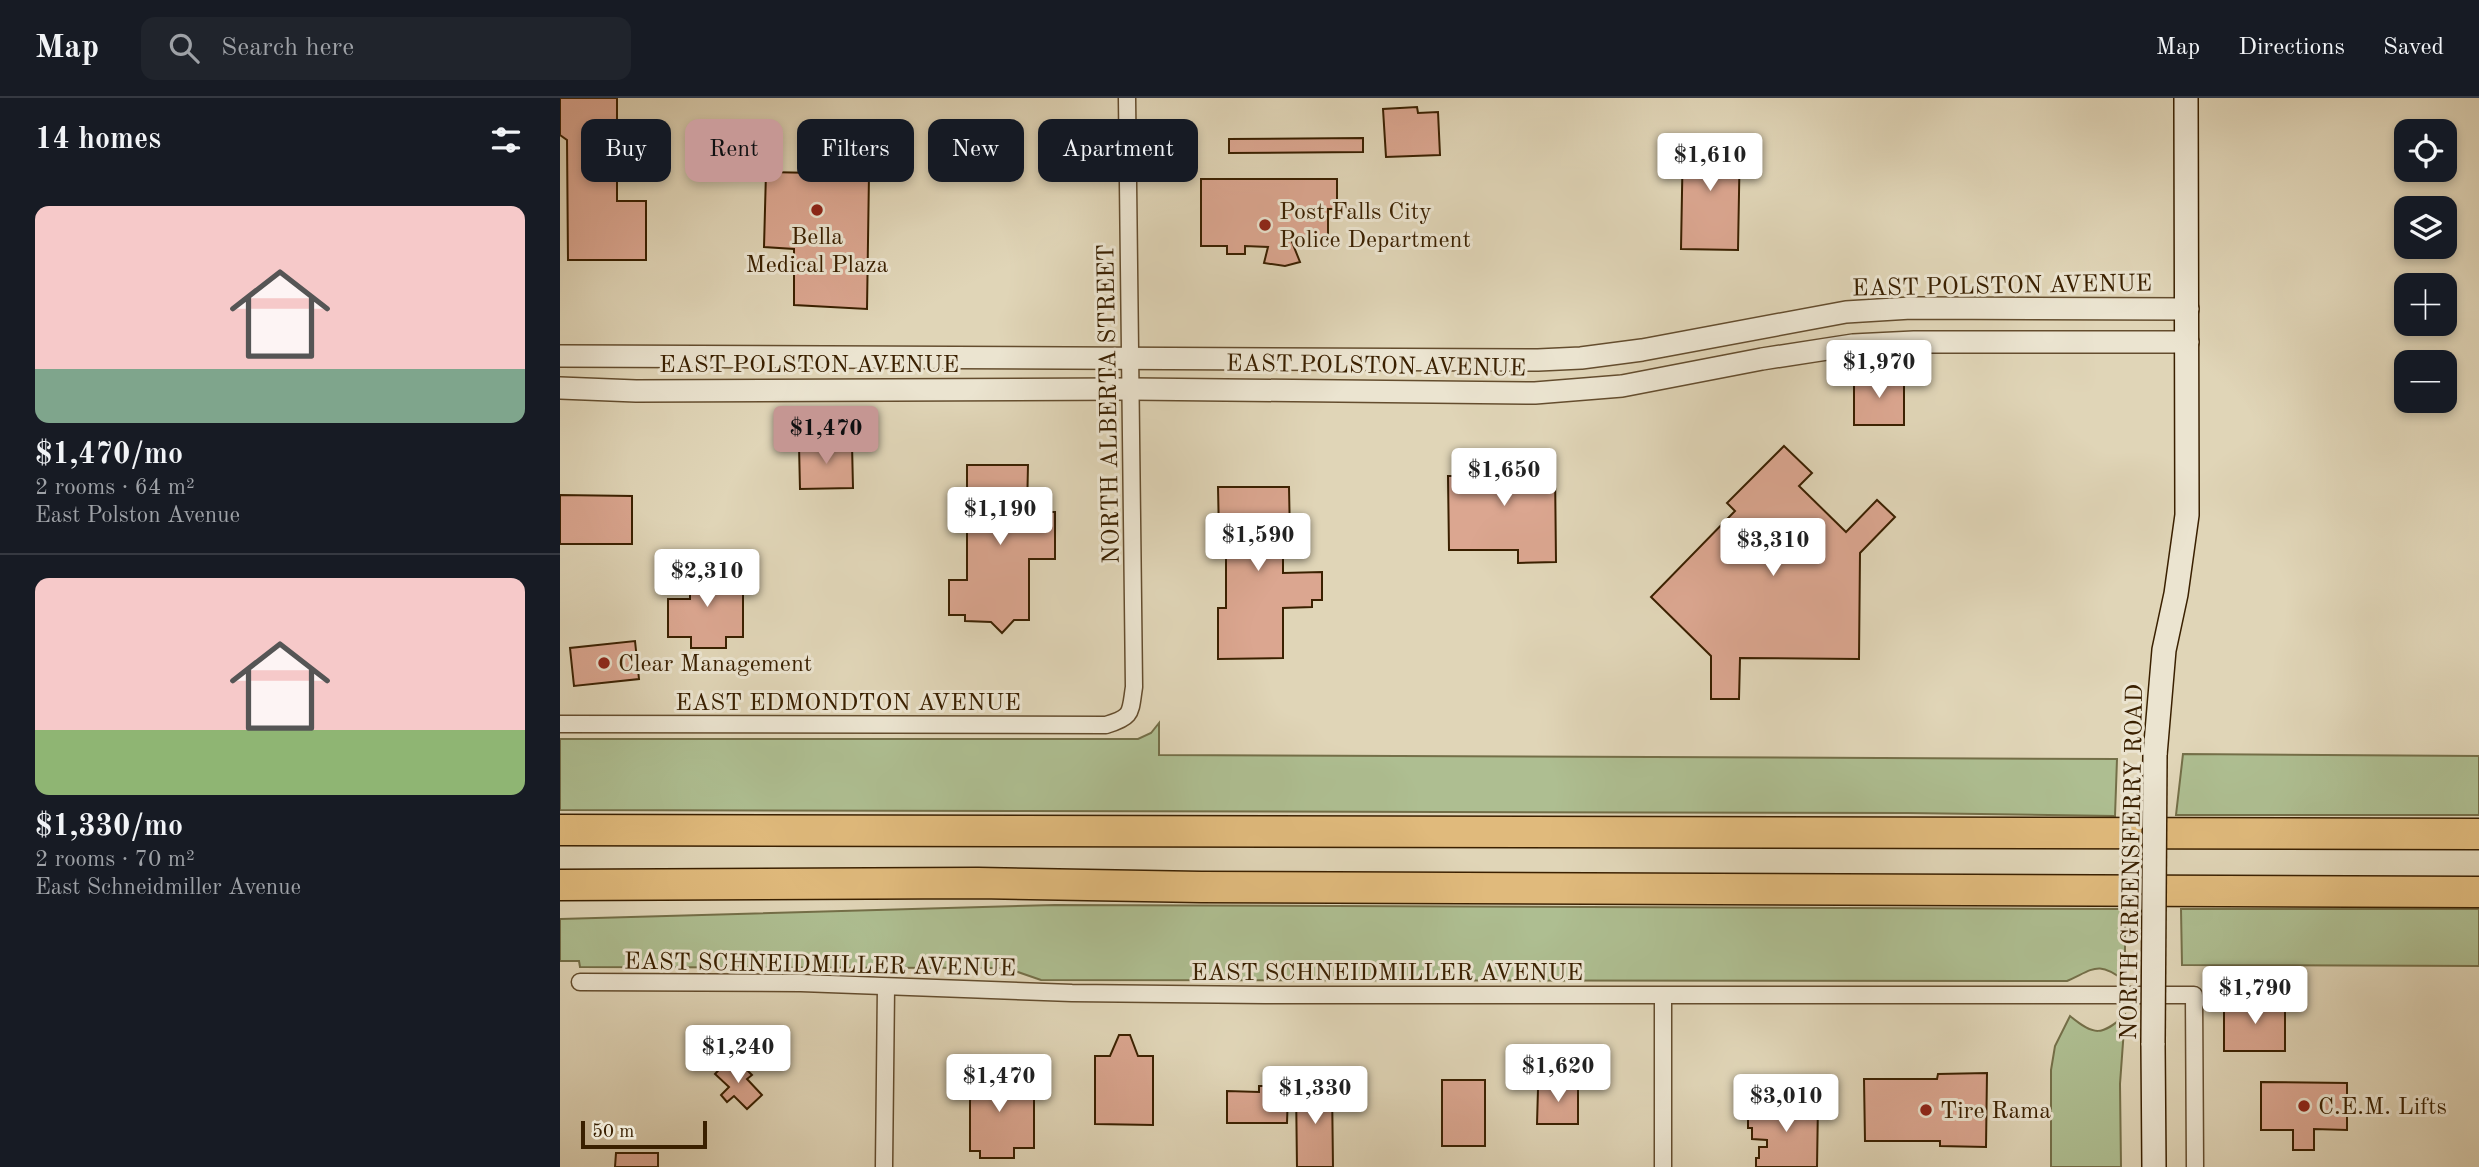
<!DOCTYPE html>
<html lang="en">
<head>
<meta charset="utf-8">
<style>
  :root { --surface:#171b24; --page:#20242c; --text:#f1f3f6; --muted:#9ea1a6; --line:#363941; --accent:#c59692 }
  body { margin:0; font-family:"Old Standard TT",serif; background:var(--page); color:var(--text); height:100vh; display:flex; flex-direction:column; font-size:26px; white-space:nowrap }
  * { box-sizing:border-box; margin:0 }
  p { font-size:23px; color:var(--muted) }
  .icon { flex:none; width:38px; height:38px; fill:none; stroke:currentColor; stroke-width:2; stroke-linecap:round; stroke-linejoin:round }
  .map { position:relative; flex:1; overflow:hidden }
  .sheet { display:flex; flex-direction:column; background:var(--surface); width:560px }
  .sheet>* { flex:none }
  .hud { position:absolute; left:21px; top:21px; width:665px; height:63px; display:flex; gap:14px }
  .fabs { position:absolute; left:1834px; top:21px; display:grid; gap:14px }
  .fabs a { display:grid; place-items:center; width:63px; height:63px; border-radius:14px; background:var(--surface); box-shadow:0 4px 10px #0003; font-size:35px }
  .scale { position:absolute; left:21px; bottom:18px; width:126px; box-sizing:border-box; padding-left:7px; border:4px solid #3a2000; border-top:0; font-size:19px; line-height:24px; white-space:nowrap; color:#3a2000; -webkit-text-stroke:5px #ebe4d0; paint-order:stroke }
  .price { position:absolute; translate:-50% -60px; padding:0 16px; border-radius:7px; background:#fff; color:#222; font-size:23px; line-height:46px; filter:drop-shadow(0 2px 4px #0008) }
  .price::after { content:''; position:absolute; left:50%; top:42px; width:21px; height:16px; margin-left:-10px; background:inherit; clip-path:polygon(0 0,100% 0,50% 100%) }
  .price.selected { background:var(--accent); color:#111 }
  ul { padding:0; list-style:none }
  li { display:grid; align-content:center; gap:14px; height:371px; padding:0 35px }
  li+li { border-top:2px solid var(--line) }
  li span { display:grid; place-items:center; height:217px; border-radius:14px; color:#555 }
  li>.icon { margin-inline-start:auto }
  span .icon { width:126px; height:126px; fill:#fffc; stroke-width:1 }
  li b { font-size:30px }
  h2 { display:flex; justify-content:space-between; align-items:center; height:84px; padding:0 35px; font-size:30px }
  .pill { padding:0 24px; border-radius:14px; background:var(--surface); box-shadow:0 4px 10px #0003; font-size:24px; line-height:63px }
  .pill.selected { background:var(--accent); color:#111 }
  header { display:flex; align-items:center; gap:42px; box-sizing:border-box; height:98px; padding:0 35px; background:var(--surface); border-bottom:2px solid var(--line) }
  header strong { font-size:33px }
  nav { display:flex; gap:38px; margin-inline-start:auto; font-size:24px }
  .search { width:490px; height:63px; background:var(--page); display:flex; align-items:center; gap:18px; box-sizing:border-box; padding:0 24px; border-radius:14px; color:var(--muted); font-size:26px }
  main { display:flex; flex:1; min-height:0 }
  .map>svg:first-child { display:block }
</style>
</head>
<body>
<header>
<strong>Map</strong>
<div class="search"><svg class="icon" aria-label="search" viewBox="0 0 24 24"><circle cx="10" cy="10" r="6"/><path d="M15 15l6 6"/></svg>Search here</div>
<nav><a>Map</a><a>Directions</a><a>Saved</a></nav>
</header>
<main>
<section class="sheet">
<h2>14 homes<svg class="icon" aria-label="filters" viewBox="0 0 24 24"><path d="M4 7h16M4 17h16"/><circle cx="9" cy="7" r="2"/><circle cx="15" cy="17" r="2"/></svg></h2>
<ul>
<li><span style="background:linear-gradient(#f6c9c9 75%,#7fa58c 0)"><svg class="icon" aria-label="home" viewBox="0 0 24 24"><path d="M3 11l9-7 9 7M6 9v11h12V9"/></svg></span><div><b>$1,470/mo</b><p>2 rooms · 64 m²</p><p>East Polston Avenue</p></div></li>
<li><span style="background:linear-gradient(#f6c9c9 70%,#8fb573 0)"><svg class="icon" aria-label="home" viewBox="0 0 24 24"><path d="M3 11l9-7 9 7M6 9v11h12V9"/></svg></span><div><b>$1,330/mo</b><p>2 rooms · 70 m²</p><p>East Schneidmiller Avenue</p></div></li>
</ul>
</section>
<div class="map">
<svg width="1919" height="1069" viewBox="0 0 1919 1069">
  <rect width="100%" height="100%" fill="#e0d5b7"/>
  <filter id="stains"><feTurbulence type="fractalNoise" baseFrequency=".00286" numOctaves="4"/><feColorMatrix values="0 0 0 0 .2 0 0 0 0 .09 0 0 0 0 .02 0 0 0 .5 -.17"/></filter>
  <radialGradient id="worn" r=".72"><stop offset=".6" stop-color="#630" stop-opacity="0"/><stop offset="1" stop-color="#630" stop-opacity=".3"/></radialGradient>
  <g fill="#aebe91" stroke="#746f48" stroke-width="2">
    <polygon points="599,625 599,657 1557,661 1555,718 1348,715 0,712 0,641 578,641 591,635"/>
    <polygon points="1623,656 1919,658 1919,717 1616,717"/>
    <path d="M495,807L1565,811V883C1538,862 1534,871 1507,883L481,882L446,870L20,869L19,863H0V821Z"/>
    <polygon points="1621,811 1919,811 1919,868 1622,867"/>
    <path d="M1565,917L1560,986L1561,1069H1491V972L1495,948L1510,918C1534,938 1542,938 1565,917Z"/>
  </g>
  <g fill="#dba690" stroke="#3a2000" stroke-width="2">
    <polygon points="0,0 57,0 57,103 86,103 86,162 8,162 7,42 0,37"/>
    <polygon points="857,9 858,15 878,14 880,57 826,59 823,11"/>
    <polygon points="1123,39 1180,40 1178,152 1121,151"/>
    <polygon points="803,40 803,54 669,55 669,41"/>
    <polygon points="206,74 309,76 307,211 234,207 234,151 204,149"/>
    <polygon points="641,81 777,81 777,111 768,111 768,144 732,144 740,164 725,168 704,165 708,149 685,148 685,156 667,156 667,148 641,148"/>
    <rect x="1294" y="277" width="50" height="50"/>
    <polygon points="292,346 293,390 240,391 239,347"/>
    <polygon points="1224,348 1252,375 1239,388 1286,434 1317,402 1335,419 1300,455 1299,561 1180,560 1179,601 1151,601 1151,558 1091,499 1175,413 1167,405"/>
    <polygon points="960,352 960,370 995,370 996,464 958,465 958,452 889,452 888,378 916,378 916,353"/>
    <polygon points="407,367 468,367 467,414 495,414 495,461 469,461 469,522 454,522 442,535 431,524 405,523 405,517 389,517 389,482 407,482"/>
    <polygon points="658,389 729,389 730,439 723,439 723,475 762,474 762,502 752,502 752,509 723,510 723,560 658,561 658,510 666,510 666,438 659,438"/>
    <polygon points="0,397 72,398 72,446 0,446"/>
    <polygon points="130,462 160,462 160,491 183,491 183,539 166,539 166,550 131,550 131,539 108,539 108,501 130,501"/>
    <polygon points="75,543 79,581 14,588 10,550"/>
    <polygon points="1725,902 1725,953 1664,953 1664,903"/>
    <polygon points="559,937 570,937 578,958 593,958 593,1027 535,1026 535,958 550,958"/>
    <polygon points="411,961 436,986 474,986 474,1050 454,1050 454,1060 420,1060 420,1053 410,1053 410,1002 416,996 396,976"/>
    <polygon points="168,962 180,974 185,970 192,977 187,981 202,997 187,1011 174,998 167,1004 161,997 169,989 155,976"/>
    <polygon points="1427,975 1426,1049 1380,1048 1380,1043 1305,1043 1304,981 1377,981 1378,976"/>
    <polygon points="991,978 1003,979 1003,991 1018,991 1018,1026 977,1026 978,991 991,991"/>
    <rect x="882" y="982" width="43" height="66"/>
    <polygon points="1701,984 1787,985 1787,1032 1754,1031 1754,1052 1733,1052 1733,1032 1701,1032"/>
    <polygon points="772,987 773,1069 737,1069 736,988"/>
    <polygon points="699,988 708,988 708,993 728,994 727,1025 667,1025 667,993 699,994"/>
    <polygon points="1191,1005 1258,1005 1257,1069 1196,1069 1196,1060 1199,1060 1199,1049 1207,1049 1207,1042 1192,1041 1192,1030 1188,1030 1188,1016 1191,1016"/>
    <polygon points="56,1055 98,1055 98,1069 55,1069"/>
  </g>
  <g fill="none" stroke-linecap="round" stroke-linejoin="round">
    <defs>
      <g id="minor">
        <path d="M0,626L546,627C573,619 570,615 574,589L567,0"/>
        <polyline points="20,884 241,885 512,895 705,897 1634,897 1635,1069"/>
        <polyline points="1103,898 1103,1069"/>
        <polyline points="324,1069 326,889"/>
      </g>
      <g id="tertiary">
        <polyline points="0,258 978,262 1021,260 1082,252 1286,214 1351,210 1628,211"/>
        <polyline points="0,290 76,293 572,291 975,295 1062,288 1202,261 1293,247 1354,244 1628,244"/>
      </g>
      <g id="secondary">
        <polyline points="1595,657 1604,552 1616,496 1627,417 1626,0"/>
        <polyline points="1593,945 1594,1069"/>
      </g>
      <g id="motorway">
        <polyline points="0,732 1919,736"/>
        <polyline points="0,787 418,785 641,789 1919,794"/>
      </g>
    </defs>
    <use href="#minor" stroke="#644d2e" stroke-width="19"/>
    <use href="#tertiary" stroke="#644d2e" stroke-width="24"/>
    <use href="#secondary" stroke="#3a2000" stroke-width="26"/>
    <use href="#motorway" stroke="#3a2000" stroke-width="33"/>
    <use href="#minor" stroke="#ebe4d0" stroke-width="16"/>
    <use href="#tertiary" stroke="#ebe4d0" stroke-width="21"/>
    <use href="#secondary" stroke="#ebe4d0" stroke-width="23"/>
    <use href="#motorway" stroke="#e0ba7c" stroke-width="30"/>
    <defs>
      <polyline id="secondary-bridge" points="1593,945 1595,657"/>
    </defs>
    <use href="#secondary-bridge" stroke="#3a2000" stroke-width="26" stroke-linecap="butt"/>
    <use href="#secondary-bridge" stroke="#ebe4d0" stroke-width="23"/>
  </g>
  <g fill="#8f2418" stroke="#ebe4d0" stroke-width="2.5">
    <circle cx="257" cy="112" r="7"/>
    <circle cx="705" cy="127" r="7"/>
    <circle cx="44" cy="565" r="7"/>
    <circle cx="1744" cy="1008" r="7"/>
    <circle cx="1366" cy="1012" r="7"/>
  </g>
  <g text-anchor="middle" stroke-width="6" stroke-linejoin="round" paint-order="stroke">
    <g font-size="24" fill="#3a2000" stroke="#ebe4d0" text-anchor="start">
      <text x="719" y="121">Post Falls City<tspan x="719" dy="28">Police Department</tspan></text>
      <text x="257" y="146" text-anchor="middle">Bella<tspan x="257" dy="28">Medical Plaza</tspan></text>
      <text x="58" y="573">Clear Management</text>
      <text x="1758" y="1016">C.E.M. Lifts</text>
      <text x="1380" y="1020">Tire Rama</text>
    </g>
    <g font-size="24" fill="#3a2000" stroke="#ebe4d0">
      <text transform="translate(1442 187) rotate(-1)" y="8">EAST POLSTON AVENUE</text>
      <text x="249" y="274">EAST POLSTON AVENUE</text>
      <text transform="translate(816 267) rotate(1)" y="8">EAST POLSTON AVENUE</text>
      <text transform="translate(548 306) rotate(-91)" y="8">NORTH ALBERTA STREET</text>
      <text x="288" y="612">EAST EDMONDTON AVENUE</text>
      <text transform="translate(1571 764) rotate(-89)" y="8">NORTH GREENSFERRY ROAD</text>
      <text transform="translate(260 866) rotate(1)" y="8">EAST SCHNEIDMILLER AVENUE</text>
      <text x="827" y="882">EAST SCHNEIDMILLER AVENUE</text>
    </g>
  </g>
  <rect width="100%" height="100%" filter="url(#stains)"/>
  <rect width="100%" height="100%" fill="url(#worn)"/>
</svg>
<div class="fabs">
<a><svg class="icon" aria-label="locate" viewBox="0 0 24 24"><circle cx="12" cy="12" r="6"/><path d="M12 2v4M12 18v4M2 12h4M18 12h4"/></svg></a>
<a><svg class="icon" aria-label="layers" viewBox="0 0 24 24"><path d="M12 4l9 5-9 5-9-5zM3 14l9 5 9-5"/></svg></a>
<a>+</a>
<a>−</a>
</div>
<div class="scale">50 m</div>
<b class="price" style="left:1150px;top:95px">$1,610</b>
<b class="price" style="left:1319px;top:302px">$1,970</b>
<b class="price selected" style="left:266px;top:368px">$1,470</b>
<b class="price" style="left:944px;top:410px">$1,650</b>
<b class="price" style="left:440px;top:449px">$1,190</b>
<b class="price" style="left:698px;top:475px">$1,590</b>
<b class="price" style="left:1213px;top:480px">$3,310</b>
<b class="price" style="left:147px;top:511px">$2,310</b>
<b class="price" style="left:1695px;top:928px">$1,790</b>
<b class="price" style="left:178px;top:987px">$1,240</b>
<b class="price" style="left:998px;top:1006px">$1,620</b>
<b class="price" style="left:439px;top:1016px">$1,470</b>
<b class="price" style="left:755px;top:1028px">$1,330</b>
<b class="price" style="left:1226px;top:1036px">$3,010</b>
<div class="hud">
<a class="pill">Buy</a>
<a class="pill selected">Rent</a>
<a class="pill">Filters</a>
<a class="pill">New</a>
<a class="pill">Apartment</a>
</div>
</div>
</main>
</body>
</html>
